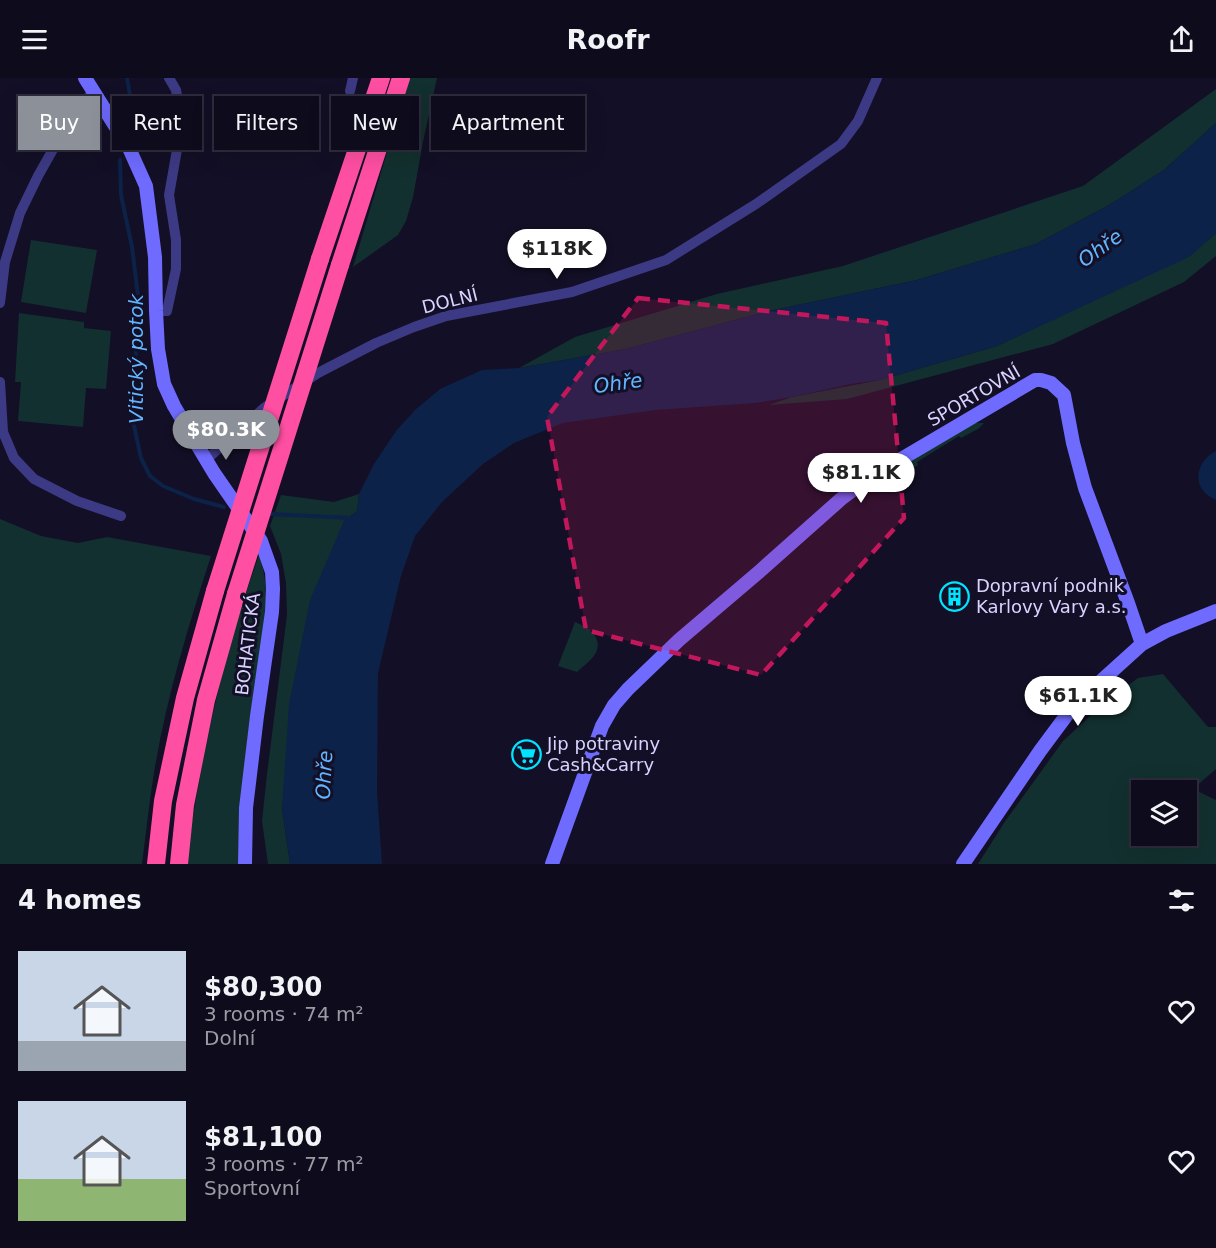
<!DOCTYPE html>
<html lang="en">
<head>
<meta charset="utf-8">
<style>
  :root { --surface:#0e0b1c; --page:#1c1929; --text:#f1f3f6; --muted:#9b9ba3; --line:#2e2b3b; --accent:#8c9099 }
  body { margin:0; font-family:"DejaVu Sans",sans-serif; background:var(--page); color:var(--text); height:100vh; display:flex; flex-direction:column; font-size:22px; white-space:nowrap }
  * { box-sizing:border-box; margin:0 }
  p { font-size:20px; color:var(--muted) }
  .icon { flex:none; width:33px; height:33px; fill:none; stroke:currentColor; stroke-width:2; stroke-linecap:round; stroke-linejoin:round }
  .map { position:relative; height:786px; overflow:hidden }
  .side { display:flex; flex-direction:column; background:var(--surface); flex:1 }
  .side>* { flex:none }
  .banner { position:absolute; left:18px; top:18px; width:600px; height:54px; display:flex; gap:12px }
  .buttons { position:absolute; left:1131px; top:702px; display:grid; gap:12px }
  .buttons a { display:grid; place-items:center; width:66px; height:66px; border-radius:0px; background:var(--surface); box-shadow:0 6px 24px #0002,0 0 0 2px var(--line); font-size:30px }
  .price { position:absolute; translate:-50% -51px; padding:0 14px; border-radius:21px; background:#fff; color:#222; font-size:20px; line-height:39px; filter:drop-shadow(0 2px 3px #0008) }
  .price::after { content:''; position:absolute; left:50%; top:36px; width:18px; height:14px; margin-left:-9px; background:inherit; clip-path:polygon(0 0,100% 0,50% 100%) }
  .price.on { background:var(--accent); color:#fff }
  ul { padding:0; list-style:none }
  li { display:flex; align-items:center; gap:18px; height:150px; padding:0 18px }
  li span { display:grid; place-items:center; flex:none; width:168px; height:120px; border-radius:0px; color:#555 }
  li>.icon { margin-inline-start:auto }
  span .icon { width:72px; height:72px; fill:#fffc; stroke-width:1 }
  li b { font-size:26px }
  h2 { display:flex; justify-content:space-between; align-items:center; height:72px; padding:0 18px; font-size:26px }
  .pill { padding:0 21px; border-radius:0px; background:var(--surface); box-shadow:0 6px 24px #0002,0 0 0 2px var(--line); font-size:21px; line-height:54px }
  .pill.on { background:var(--accent); color:#fff }
  header { display:flex; justify-content:space-between; align-items:center; height:78px; padding:0 18px; background:var(--surface); font-size:27px; font-weight:700 }
  .map>svg:first-child { display:block }
</style>
</head>
<body>
<header><svg class="icon" aria-label="menu" viewBox="0 0 24 24"><path d="M4 6h16M4 12h16M4 18h16"/></svg>Roofr<svg class="icon" aria-label="share" viewBox="0 0 24 24"><path d="M12 15V3M7 8l5-5 5 5M5 13v7h14v-7"/></svg></header>
<div class="map">
<svg width="1216" height="786" viewBox="0 0 1216 786">
  <rect width="100%" height="100%" fill="#130f26"/>
  <g fill="#12302f" fill-rule="evenodd">
    <polygon points="409,0 437,0 423,64 413,119 406,143 398,157 353,189"/>
    <polygon points="1216,11 1216,45 1164,92 1111,126 1036,166 917,202 769,233 626,271 519,290 575,259 717,216 843,188 1083,108"/>
    <polygon points="1216,155 1216,178 1184,204 1053,266 847,321 769,327 792,319 880,302 997,268 1194,174"/>
    <polygon points="31,162 97,172 86,235 21,224"/>
    <polygon points="19,235 84,244 84,250 111,253 106,311 86,310 83,349 18,343 21,304 15,304"/>
    <path d="M973,345H984L978,351L961,360L959,358L917,384L918,387C908,393 898,402 886,398Z"/>
    <polygon points="359,416 357,433 344,443 282,730 290,786 268,786 262,743 267,696 287,537 286,505 281,476 270,448 281,417 334,424"/>
    <path d="M0,441L41,458L78,465L107,459L211,478C188,549 166,621 154,695C149,725 146,756 142,786H0Z"/>
    <path d="M259,477C276,525 258,578 252,626C244,679 241,733 239,786H186C200,681 223,577 259,477Z"/>
    <path d="M575,544C585,548 602,557 597,572C594,581 583,588 577,594L558,588Z"/>
    <path d="M1163,596L1208,649H1216V691L1193,711L1216,722V786H978L1004,745L1063,663L1102,627L1138,600ZM1186,712V758H1142V712Z"/>
  </g>
  <g fill="#0c2248">
    <polygon points="1216,45 1216,155 1189,179 997,268 880,302 851,306 792,319 756,325 656,332 563,345 514,365 483,386 442,424 415,458 401,498 378,595 377,714 382,786 290,786 282,730 289,626 310,522 344,443 357,433 359,416 374,386 396,353 416,331 440,311 482,292 519,290 626,271 769,233 917,202 1036,166 1111,126 1164,92"/>
    <path d="M1216,373V422C1191,412 1194,384 1216,373Z"/>
  </g>
  <g fill="none" stroke-linecap="round" stroke-linejoin="round">
    <g stroke="#0c2248" stroke-width="4">
      <polyline points="127,0 132,29 128,50"/>
      <polyline points="120,82 121,117 132,169 138,218 133,343 141,380 150,398 163,408 194,421 224,429"/>
      <polyline points="271,436 351,440"/>
    </g>
    <g stroke="#3d3a85" stroke-width="10">
      <polyline points="350,13 353,0"/>
      <polyline points="0,225 5,184 20,135 38,98 69,43 93,13"/>
      <polyline points="156,233 167,233 176,191 176,162 169,117 181,49 180,34 176,12 169,0"/>
      <polyline points="0,304 3,354 14,380 34,401 77,423 121,438"/>
      <polyline points="207,381 264,330 318,295 376,265 414,249 446,238 572,214 666,182 756,126 841,66 858,43 877,0"/>
    </g>
    <g stroke="#6f6bff" stroke-width="14">
      <polyline points="85,0 129,70 146,108 155,179 156,233 158,271 164,306 174,328 214,395 261,463 272,494 273,511 272,534 257,638 246,730 245,786"/>
      <polyline points="552,786 602,648 614,627 628,611 679,562 760,493 841,421 869,400 1035,302 1041,302 1051,305 1064,317 1073,365 1085,410 1128,525 1142,566"/>
      <polyline points="963,786 1040,673 1066,638 1090,613 1142,566 1166,553 1216,533"/>
    </g>
    <g stroke="#ff4fa3" stroke-width="18">
      <polyline points="320,181 381,0"/>
      <polyline points="340,187 401,0"/>
      <polyline points="156,786 163,723 185,620 215,513"/>
      <polyline points="179,786 185,727 206,622 236,516"/>
    </g>
    <g stroke="#ff4fa3" stroke-width="18">
      <polyline points="215,513 320,181"/>
      <polyline points="236,516 340,187"/>
    </g>
  </g>
  <path fill="#c2185b" fill-opacity="0.2" stroke="#c2185b" stroke-width="4.5" stroke-dasharray="12 8" stroke-linejoin="round" d="M638,220L886,245L904,440L761,597L586,552L547,339Z"/>
  <defs>
    <symbol id="building-ring" viewBox="-11 -11 22 22"><circle r="9.5" fill="#130f26" stroke="#00e5ff" stroke-width="1.5"/><path d="M-4-6H4V6H1V3H-1V6H-4ZM-2.5-4.3h1.7v1.8h-1.7ZM.8-4.3h1.7v1.8H.8ZM-2.5-1h1.7V.8h-1.7ZM.8-1h1.7V.8H.8Z" fill="#00e5ff"/></symbol>
    <symbol id="supermarket-ring" viewBox="-11 -11 22 22"><circle r="9.5" fill="#130f26" stroke="#00e5ff" stroke-width="1.5"/><path d="M-6-5.5h2.5l.6 2H6L4.5 2H-2.5L-4.4-4H-6ZM-1.5 3.2a1.3 1.3 0 1 0 .1 0ZM3 3.2a1.3 1.3 0 1 0 .1 0Z" fill="#00e5ff"/></symbol>
  </defs>
  <g fill-rule="evenodd">
    <use href="#building-ring" x="938" y="502" width="33" height="33"/>
    <use href="#supermarket-ring" x="510" y="660" width="33" height="33"/>
  </g>
  <g text-anchor="middle" stroke-width="6" stroke-linejoin="round" paint-order="stroke">
    <g font-size="18" fill="#d9d4ff" stroke="#130f26">
      <text transform="translate(450 223) rotate(-14)" y="6">DOLNÍ</text>
      <text transform="translate(974 318) rotate(-30)" y="6">SPORTOVNÍ</text>
      <text transform="translate(248 566) rotate(-83)" y="6">BOHATICKÁ</text>
    </g>
    <g font-size="18" fill="#d9d4ff" stroke="#130f26" text-anchor="start">
      <text x="976" y="514">Dopravní podnik<tspan x="976" dy="21">Karlovy Vary a.s.</tspan></text>
      <text x="547" y="672">Jip potraviny<tspan x="547" dy="21">Cash&amp;Carry</tspan></text>
    </g>
    <g font-size="20" font-style="italic" fill="#62b6ff" stroke="#130f26">
      <text transform="translate(1100 170) rotate(-36)" y="7">Ohře</text>
      <text transform="translate(136 281) rotate(-90)" y="7">Vitický potok</text>
      <text transform="translate(618 305) rotate(-8)" y="7">Ohře</text>
      <text transform="translate(324 697) rotate(-87)" y="7">Ohře</text>
    </g>
  </g>
</svg>
<div class="buttons">
<a><svg class="icon" aria-label="layers" viewBox="0 0 24 24"><path d="M12 4l9 5-9 5-9-5zM3 14l9 5 9-5"/></svg></a>
</div>
<b class="price" style="left:557px;top:202px">$118K</b>
<b class="price on" style="left:226px;top:383px">$80.3K</b>
<b class="price" style="left:861px;top:426px">$81.1K</b>
<b class="price" style="left:1078px;top:649px">$61.1K</b>
<div class="banner">
<a class="pill on">Buy</a>
<a class="pill">Rent</a>
<a class="pill">Filters</a>
<a class="pill">New</a>
<a class="pill">Apartment</a>
</div>
</div>
<section class="side">
<h2>4 homes<svg class="icon" aria-label="filters" viewBox="0 0 24 24"><path d="M4 7h16M4 17h16"/><circle cx="9" cy="7" r="2"/><circle cx="15" cy="17" r="2"/></svg></h2>
<ul>
<li><span style="background:linear-gradient(#c9d6e8 75%,#9aa5b1 0)"><svg class="icon" aria-label="home" viewBox="0 0 24 24"><path d="M3 11l9-7 9 7M6 9v11h12V9"/></svg></span><div><b>$80,300</b><p>3 rooms · 74 m²</p><p>Dolní</p></div><svg class="icon" aria-label="heart" viewBox="0 0 24 24"><path d="M12 20l-8-8c-3-5 5-10 8-4 3-6 11-1 8 4z"/></svg></li>
<li><span style="background:linear-gradient(#c9d6e8 65%,#8fb573 0)"><svg class="icon" aria-label="home" viewBox="0 0 24 24"><path d="M3 11l9-7 9 7M6 9v11h12V9"/></svg></span><div><b>$81,100</b><p>3 rooms · 77 m²</p><p>Sportovní</p></div><svg class="icon" aria-label="heart" viewBox="0 0 24 24"><path d="M12 20l-8-8c-3-5 5-10 8-4 3-6 11-1 8 4z"/></svg></li>
</ul>
</section>
</body>
</html>
